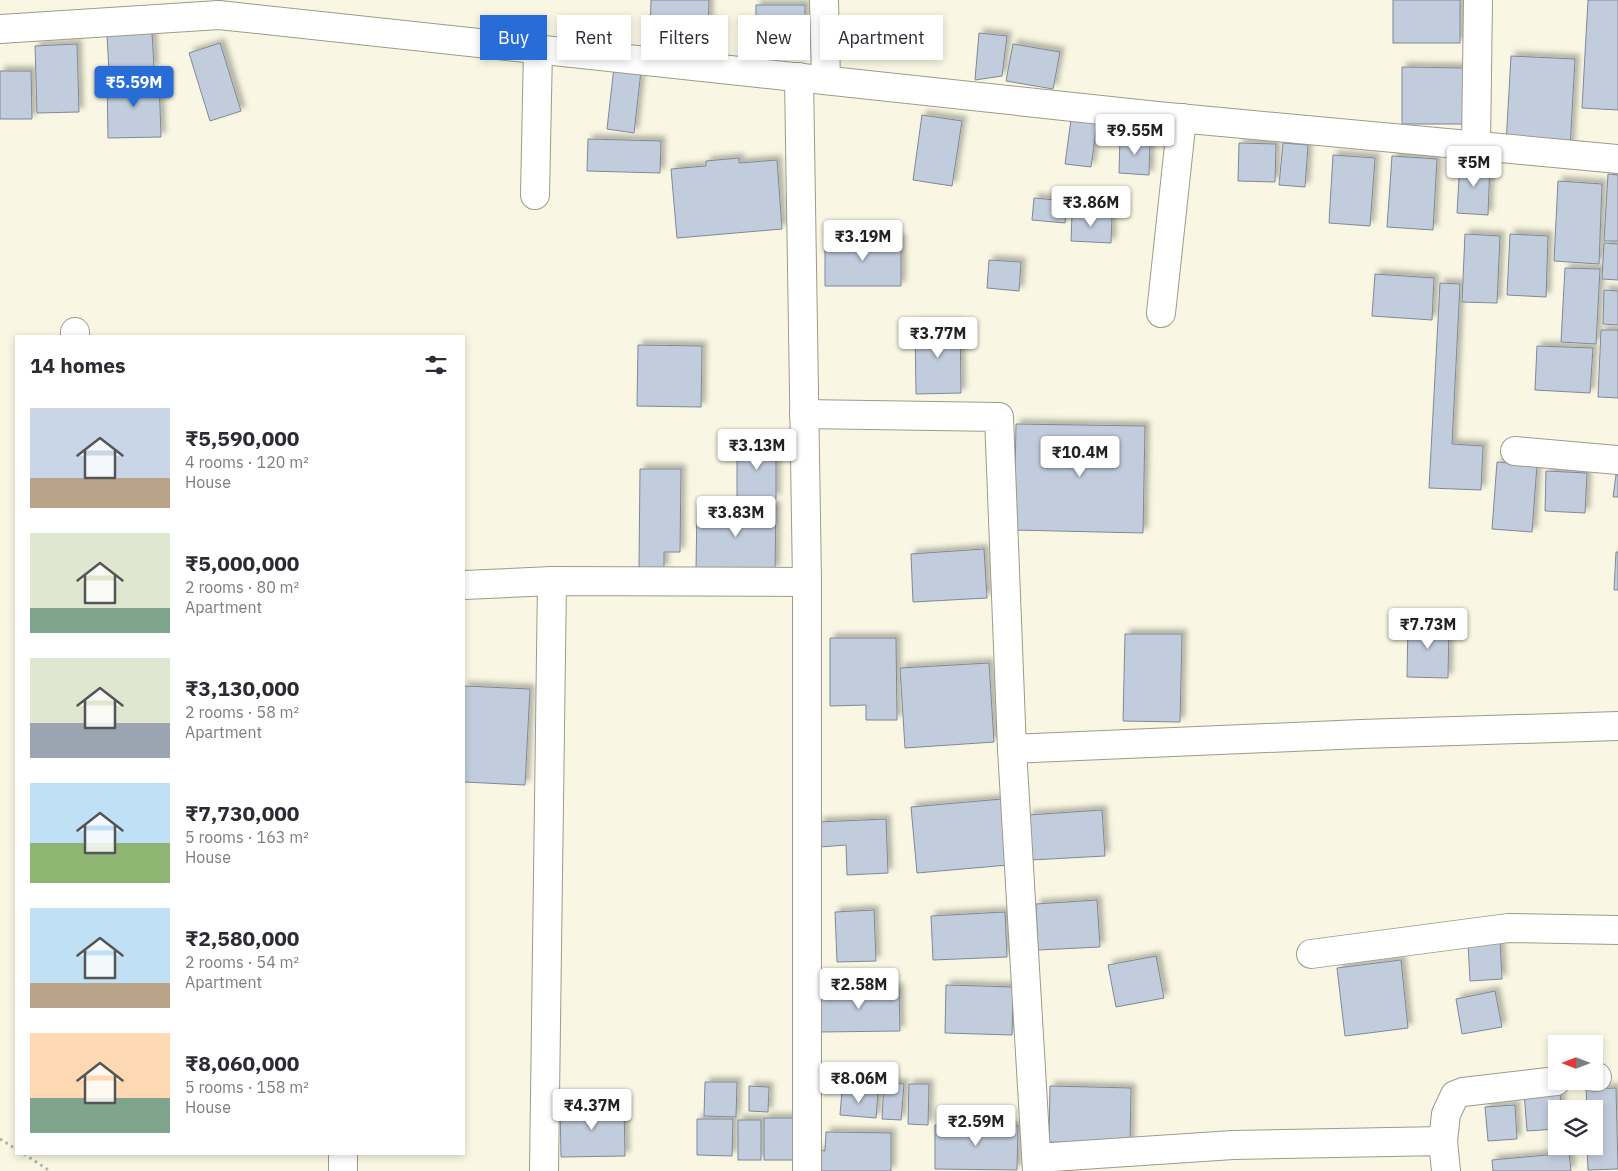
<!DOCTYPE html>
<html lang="en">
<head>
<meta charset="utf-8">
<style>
  :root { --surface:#fff; --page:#f7f7f7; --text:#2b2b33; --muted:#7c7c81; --accent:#286cd8 }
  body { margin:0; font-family:"IBM Plex Sans",sans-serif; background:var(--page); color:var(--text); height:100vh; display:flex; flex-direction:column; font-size:19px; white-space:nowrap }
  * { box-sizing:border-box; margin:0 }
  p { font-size:16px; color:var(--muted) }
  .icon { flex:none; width:28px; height:28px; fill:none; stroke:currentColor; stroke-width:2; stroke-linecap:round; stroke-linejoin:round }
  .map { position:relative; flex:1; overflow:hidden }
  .panel { position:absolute; left:15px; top:335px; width:450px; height:820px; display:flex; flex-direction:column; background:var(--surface); border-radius:0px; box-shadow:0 2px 8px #0003 }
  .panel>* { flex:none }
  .guide { position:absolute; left:480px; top:15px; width:475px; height:45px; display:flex; gap:10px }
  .needle { width:32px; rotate:270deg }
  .buttons { position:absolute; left:1548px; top:1035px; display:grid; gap:10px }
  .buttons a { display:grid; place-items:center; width:55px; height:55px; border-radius:0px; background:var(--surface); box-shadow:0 2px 8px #0003; font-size:25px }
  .price { position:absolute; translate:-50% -42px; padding:0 11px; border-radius:5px; background:#fff; color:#222; font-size:16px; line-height:32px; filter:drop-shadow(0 1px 2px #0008) }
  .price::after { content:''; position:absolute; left:50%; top:30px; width:15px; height:11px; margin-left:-8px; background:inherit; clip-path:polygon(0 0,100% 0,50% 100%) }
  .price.selected { background:var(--accent); color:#fff }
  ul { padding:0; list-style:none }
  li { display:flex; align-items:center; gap:15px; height:125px; padding:0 15px }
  li span { display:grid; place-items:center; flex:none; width:140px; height:100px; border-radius:0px; color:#555 }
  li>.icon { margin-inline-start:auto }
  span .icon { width:60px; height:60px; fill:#fffc; stroke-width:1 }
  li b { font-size:21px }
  h2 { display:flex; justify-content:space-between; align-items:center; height:60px; padding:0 15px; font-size:21px }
  .tag { padding:0 18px; border-radius:0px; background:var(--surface); box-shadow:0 2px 8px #0003; font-size:18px; line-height:45px }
  .tag.selected { background:var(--accent); color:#fff }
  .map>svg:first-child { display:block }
</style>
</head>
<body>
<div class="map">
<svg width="1618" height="1171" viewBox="0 0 1618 1171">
  <defs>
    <filter id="shadow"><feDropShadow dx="4.5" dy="-4.5" stdDeviation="2.5" flood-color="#0004"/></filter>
  </defs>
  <rect width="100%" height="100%" fill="#f9f7e3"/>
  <g fill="#c1ccdd" stroke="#7f8998" filter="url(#shadow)">
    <polygon points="651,0 709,0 708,36 650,34"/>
    <rect x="1393" y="0" width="67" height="43"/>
    <polygon points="1588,0 1618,0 1618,110 1582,108"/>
    <rect x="756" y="5" width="49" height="46"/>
    <polygon points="152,32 154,69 109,71 107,35"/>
    <polygon points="979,33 1007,36 1002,76 975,80"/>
    <polygon points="220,43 241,111 210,121 189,53"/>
    <polygon points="77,44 79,112 37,113 35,46"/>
    <polygon points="1013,44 1060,52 1053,89 1006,81"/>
    <polygon points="1511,56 1575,59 1570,148 1506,144"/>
    <polygon points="614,67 641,71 634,133 607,129"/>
    <polygon points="1402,67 1465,68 1465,124 1402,124"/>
    <polygon points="0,71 31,71 32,119 0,119"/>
    <polygon points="159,77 161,137 108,138 107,78"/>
    <polygon points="922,115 962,121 952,186 913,180"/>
    <polygon points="1071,120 1097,123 1091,167 1065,164"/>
    <polygon points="1120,137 1150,138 1149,175 1119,173"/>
    <polygon points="588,139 661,141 660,173 587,171"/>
    <polygon points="1239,143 1276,144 1275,182 1238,181"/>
    <polygon points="1283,143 1308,145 1305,187 1279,185"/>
    <polygon points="1333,155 1375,158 1370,226 1329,223"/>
    <polygon points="1392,156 1437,159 1433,230 1387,227"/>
    <polygon points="739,158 739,163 777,160 782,229 677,238 671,169 706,166 706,161"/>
    <polygon points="1460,161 1490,163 1488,215 1457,213"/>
    <polygon points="1608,174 1618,175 1618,241 1604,241"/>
    <polygon points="1558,181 1602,184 1599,264 1554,261"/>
    <polygon points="1034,198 1067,201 1065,223 1032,220"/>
    <polygon points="1072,214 1112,216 1111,243 1071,241"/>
    <polygon points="1465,234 1500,236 1497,303 1462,302"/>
    <polygon points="1510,234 1548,236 1546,297 1507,295"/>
    <polygon points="825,238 901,239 901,286 825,286"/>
    <polygon points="1604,243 1618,244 1618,280 1602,279"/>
    <polygon points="989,260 1021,262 1019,291 987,288"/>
    <polygon points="1565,268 1600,269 1596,344 1561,342"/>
    <polygon points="1375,274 1434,278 1432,320 1372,316"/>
    <polygon points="1440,283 1460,284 1452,444 1483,446 1481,490 1429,488"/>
    <polygon points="1604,290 1618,291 1618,325 1603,324"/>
    <polygon points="915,324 960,324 961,393 916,394"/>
    <polygon points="1601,330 1618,330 1618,398 1598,397"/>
    <polygon points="638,345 702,346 701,407 637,406"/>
    <polygon points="1537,346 1593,348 1590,393 1535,390"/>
    <polygon points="1016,424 1145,426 1143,533 1014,530"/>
    <polygon points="737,444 776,444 776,499 737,498"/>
    <polygon points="1497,462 1537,465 1532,532 1492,529"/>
    <polygon points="640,469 681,469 680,552 664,552 664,569 639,569"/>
    <polygon points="1546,471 1587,473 1585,513 1545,511"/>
    <polygon points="1616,475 1618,475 1618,497 1613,497"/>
    <polygon points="697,505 776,506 775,570 696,570"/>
    <polygon points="984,549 987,598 913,602 911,554"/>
    <polygon points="1616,552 1618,552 1618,590 1614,590"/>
    <polygon points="1408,622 1449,623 1448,678 1407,677"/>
    <polygon points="1125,634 1182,634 1180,722 1123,721"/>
    <polygon points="830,638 896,638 897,720 866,720 866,705 830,706"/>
    <polygon points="989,663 994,742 905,748 900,668"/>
    <polygon points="464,686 530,689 525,785 464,782"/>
    <polygon points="1002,799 1008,865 917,873 911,807"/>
    <polygon points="1102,810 1105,856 1031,860 1028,815"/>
    <polygon points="886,819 888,873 847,875 846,845 820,847 819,822"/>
    <polygon points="1097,900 1100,947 1038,950 1036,904"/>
    <polygon points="874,910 876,961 837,962 835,912"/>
    <polygon points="1005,912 1007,957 933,960 931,916"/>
    <polygon points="1500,942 1502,979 1470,981 1468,944"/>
    <polygon points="1156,956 1164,998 1116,1007 1108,965"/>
    <polygon points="1401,960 1408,1028 1345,1036 1337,968"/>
    <polygon points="946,985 1013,987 1012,1035 945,1033"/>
    <polygon points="899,988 900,1031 820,1032 819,989"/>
    <polygon points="1495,991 1502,1027 1462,1034 1456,999"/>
    <polygon points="705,1082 737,1082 736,1117 704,1116"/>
    <polygon points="884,1082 904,1084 901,1120 882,1119"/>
    <polygon points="909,1084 929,1084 928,1125 908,1124"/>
    <polygon points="749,1086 769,1087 768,1112 749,1111"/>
    <polygon points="1050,1086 1131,1088 1130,1144 1049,1142"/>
    <polygon points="1616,1088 1618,1169 1588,1170 1587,1146 1594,1146 1594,1109 1587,1109 1586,1089"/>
    <polygon points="842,1090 878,1092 876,1118 840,1115"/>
    <polygon points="1560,1090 1561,1109 1556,1109 1556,1129 1527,1131 1524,1092"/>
    <polygon points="624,1105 625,1156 561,1157 560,1106"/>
    <polygon points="1515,1105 1517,1139 1488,1141 1485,1107"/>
    <rect x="764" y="1118" width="33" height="42"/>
    <polygon points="697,1119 733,1119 732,1156 697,1155"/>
    <rect x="738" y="1120" width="23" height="40"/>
    <polygon points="935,1125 1018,1126 1017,1170 935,1169"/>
    <polygon points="826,1132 891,1133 891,1171 817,1171 819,1150 825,1151"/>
    <polygon points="1569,1153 1571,1171 1493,1171 1492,1160"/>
  </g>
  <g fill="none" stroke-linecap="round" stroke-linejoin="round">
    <defs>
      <g id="street">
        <polyline points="824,0 826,80"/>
        <polyline points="0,29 219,15 1157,116 1618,159"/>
        <polyline points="799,77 807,582 807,1171"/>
        <polyline points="1476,146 1478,0"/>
        <polyline points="535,195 538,49"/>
        <polyline points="1161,313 1182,118"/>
        <polyline points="75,332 75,336"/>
        <polyline points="804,414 999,417 1012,749 1037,1171"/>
        <polyline points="1515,451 1618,460"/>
        <polyline points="464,585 552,581 807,582"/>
        <polyline points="1012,749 1361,734 1618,726"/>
        <polyline points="1311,954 1508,928 1618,930"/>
        <polyline points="1594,1077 1597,1077"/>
        <polyline points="1443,1141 1446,1114 1455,1095 1463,1092 1556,1081"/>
        <polyline points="343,1154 343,1171"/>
        <polyline points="1037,1158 1233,1145 1443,1141 1446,1171"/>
        <polyline points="544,1171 552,581"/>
      </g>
    </defs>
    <use href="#street" stroke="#9d9b88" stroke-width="30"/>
    <g stroke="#b2b1a1" stroke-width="3" stroke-dasharray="2.5 4" stroke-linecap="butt">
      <polyline points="0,1139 16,1149"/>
      <polyline points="24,1154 50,1171"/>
    </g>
    <use href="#street" stroke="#fff" stroke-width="28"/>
  </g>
</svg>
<div class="buttons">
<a><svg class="needle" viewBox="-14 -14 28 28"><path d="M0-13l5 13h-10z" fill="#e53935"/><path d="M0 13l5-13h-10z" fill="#7c7c81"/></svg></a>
<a><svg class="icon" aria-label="layers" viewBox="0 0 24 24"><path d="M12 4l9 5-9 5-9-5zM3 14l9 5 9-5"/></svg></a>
</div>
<b class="price selected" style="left:134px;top:108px">₹5.59M</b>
<b class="price" style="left:1135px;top:156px">₹9.55M</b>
<b class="price" style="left:1474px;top:188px">₹5M</b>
<b class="price" style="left:1091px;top:228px">₹3.86M</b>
<b class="price" style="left:863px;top:262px">₹3.19M</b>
<b class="price" style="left:938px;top:359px">₹3.77M</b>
<b class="price" style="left:757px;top:471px">₹3.13M</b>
<b class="price" style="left:1080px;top:478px">₹10.4M</b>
<b class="price" style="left:736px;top:538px">₹3.83M</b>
<b class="price" style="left:1428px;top:650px">₹7.73M</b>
<b class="price" style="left:859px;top:1010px">₹2.58M</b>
<b class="price" style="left:859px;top:1104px">₹8.06M</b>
<b class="price" style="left:592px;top:1131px">₹4.37M</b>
<b class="price" style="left:976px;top:1147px">₹2.59M</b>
<div class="guide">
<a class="tag selected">Buy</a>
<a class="tag">Rent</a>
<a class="tag">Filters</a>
<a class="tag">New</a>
<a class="tag">Apartment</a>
</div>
<section class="panel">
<h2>14 homes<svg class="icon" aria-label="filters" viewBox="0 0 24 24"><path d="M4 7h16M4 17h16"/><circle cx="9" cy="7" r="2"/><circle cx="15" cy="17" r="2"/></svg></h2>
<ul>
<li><span style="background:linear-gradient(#c9d6e8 70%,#b9a48a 0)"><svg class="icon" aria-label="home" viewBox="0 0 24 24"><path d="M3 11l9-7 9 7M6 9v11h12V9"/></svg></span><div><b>₹5,590,000</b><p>4 rooms · 120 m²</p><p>House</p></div></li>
<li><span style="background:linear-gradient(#dfe7d0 75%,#7fa58c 0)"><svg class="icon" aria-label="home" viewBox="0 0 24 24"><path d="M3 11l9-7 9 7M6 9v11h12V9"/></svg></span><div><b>₹5,000,000</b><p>2 rooms · 80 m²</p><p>Apartment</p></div></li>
<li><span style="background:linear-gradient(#dfe7d0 65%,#9aa5b1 0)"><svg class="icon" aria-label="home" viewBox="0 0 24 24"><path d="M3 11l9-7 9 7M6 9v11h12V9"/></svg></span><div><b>₹3,130,000</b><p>2 rooms · 58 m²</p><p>Apartment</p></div></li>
<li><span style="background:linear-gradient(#bfe0f5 60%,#8fb573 0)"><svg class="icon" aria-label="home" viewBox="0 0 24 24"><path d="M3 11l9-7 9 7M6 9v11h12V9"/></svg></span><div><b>₹7,730,000</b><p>5 rooms · 163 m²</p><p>House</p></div></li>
<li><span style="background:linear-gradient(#bfe0f5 75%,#b9a48a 0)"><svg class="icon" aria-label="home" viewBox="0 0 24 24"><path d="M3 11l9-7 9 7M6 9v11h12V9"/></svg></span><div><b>₹2,580,000</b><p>2 rooms · 54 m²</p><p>Apartment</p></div></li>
<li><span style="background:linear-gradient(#ffd9b3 65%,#7fa58c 0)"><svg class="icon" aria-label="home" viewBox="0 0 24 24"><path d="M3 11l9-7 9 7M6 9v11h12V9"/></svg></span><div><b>₹8,060,000</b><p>5 rooms · 158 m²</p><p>House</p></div></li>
</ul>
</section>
</div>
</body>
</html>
